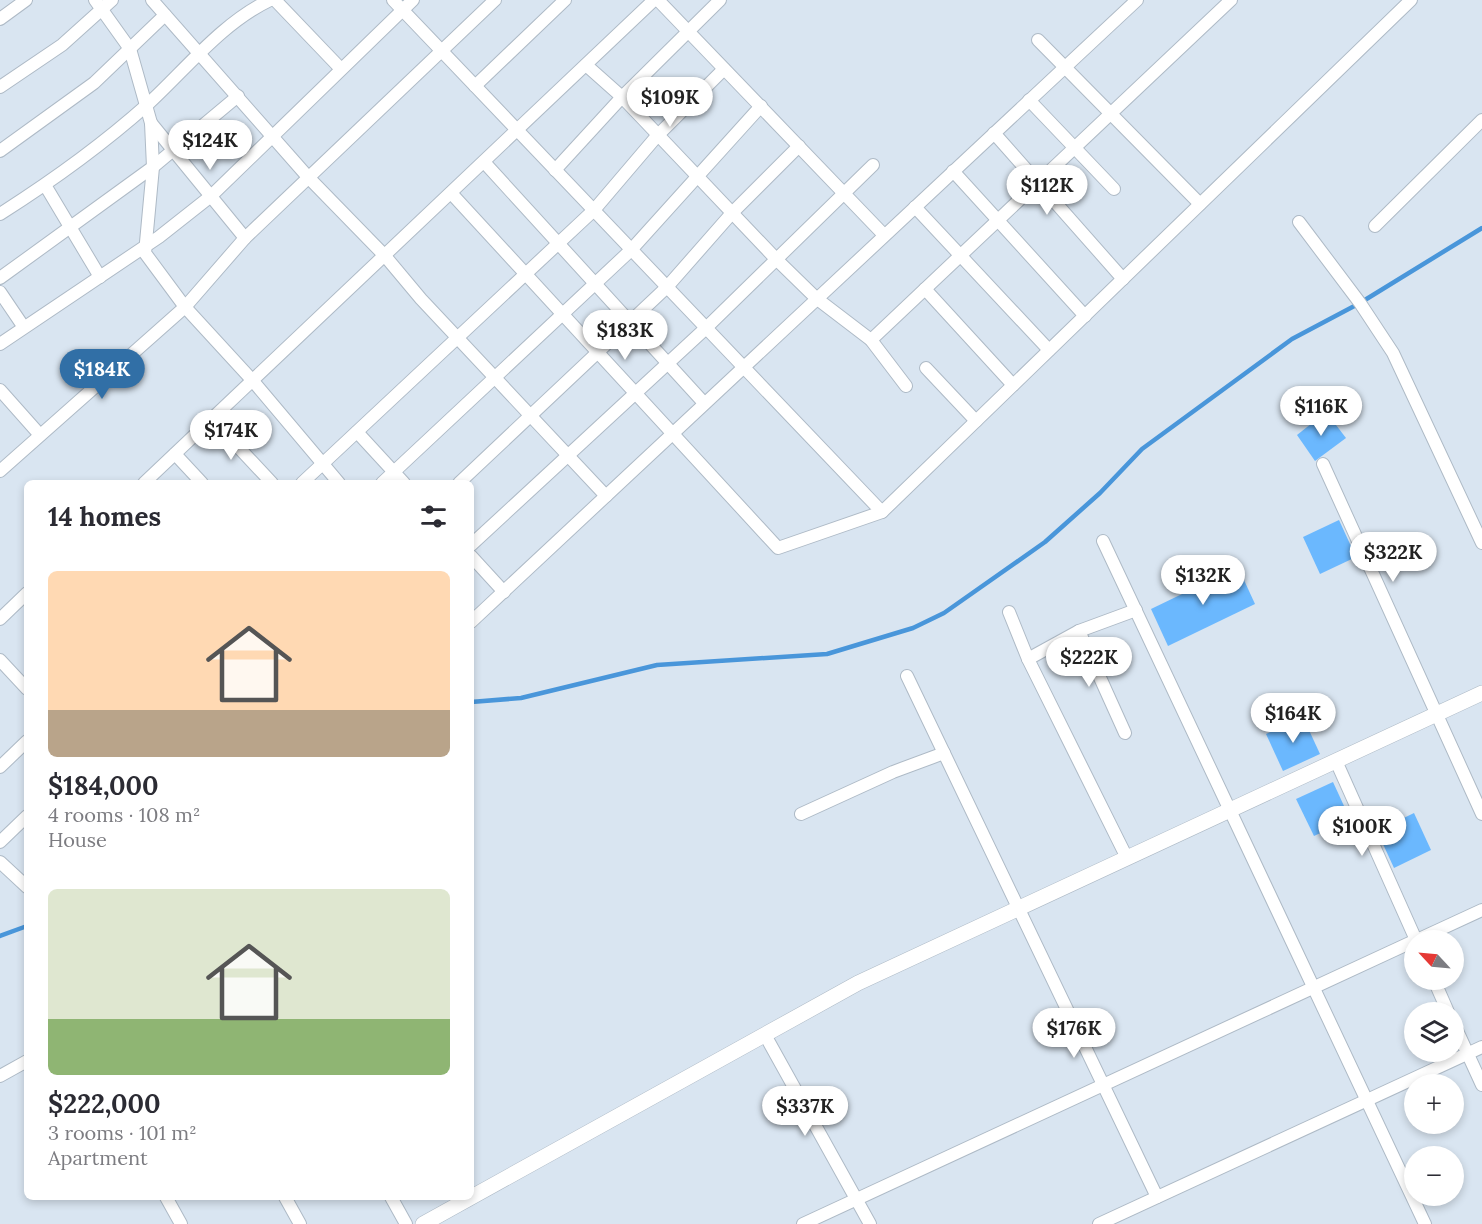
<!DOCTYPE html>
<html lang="en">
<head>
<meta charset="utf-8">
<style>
  :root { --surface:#fff; --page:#f7f7f7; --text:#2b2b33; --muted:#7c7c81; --accent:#316fa6 }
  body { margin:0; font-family:Lora,serif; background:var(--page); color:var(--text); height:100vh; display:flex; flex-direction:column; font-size:22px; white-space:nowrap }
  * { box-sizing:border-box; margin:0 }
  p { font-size:20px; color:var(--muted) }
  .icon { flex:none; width:33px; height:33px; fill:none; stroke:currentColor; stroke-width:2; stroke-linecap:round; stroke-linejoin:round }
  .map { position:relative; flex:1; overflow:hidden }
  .side { position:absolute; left:24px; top:480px; width:450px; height:720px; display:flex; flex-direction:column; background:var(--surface); border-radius:9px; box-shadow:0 3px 9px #0003 }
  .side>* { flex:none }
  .needle { width:39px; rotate:296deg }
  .tools { position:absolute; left:1404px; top:930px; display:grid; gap:12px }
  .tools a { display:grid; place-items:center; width:60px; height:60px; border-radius:50%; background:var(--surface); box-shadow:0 3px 9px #0003; font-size:30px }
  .price { position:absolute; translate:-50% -51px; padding:0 14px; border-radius:21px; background:#fff; color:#222; font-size:20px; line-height:39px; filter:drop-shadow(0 2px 3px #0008) }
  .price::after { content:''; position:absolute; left:50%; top:36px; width:18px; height:14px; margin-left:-9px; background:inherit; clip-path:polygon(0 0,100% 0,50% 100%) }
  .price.current { background:var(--accent); color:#fff }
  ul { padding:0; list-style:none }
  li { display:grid; align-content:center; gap:12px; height:318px; padding:0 24px }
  li span { display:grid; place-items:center; height:186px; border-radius:9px; color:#555 }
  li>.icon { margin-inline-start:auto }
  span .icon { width:108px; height:108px; fill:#fffc; stroke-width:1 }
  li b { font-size:26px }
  h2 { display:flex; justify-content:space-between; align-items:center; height:72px; padding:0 24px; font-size:26px }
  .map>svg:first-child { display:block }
</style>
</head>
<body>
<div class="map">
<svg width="1482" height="1224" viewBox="0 0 1482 1224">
  <rect width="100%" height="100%" fill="#d9e5f1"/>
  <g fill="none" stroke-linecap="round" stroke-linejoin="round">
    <g stroke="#4996da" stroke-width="4.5">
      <polyline points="471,702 521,698 657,665 827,654 913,628 944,613 1045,542 1100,493 1142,449 1292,339 1360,303 1482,228"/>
      <polyline points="0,936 27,926"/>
    </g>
  </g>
  <g fill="#6bb8fe">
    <polygon points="1326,412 1346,438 1315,461 1297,435"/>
    <polygon points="1339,520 1356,557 1320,574 1303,537"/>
    <polygon points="1238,567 1255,604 1168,646 1151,609"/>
    <polygon points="1303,717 1320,754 1283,771 1266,734"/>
    <polygon points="1333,782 1350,819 1314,836 1296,799"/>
    <polygon points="1414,813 1431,850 1394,868 1377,831"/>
  </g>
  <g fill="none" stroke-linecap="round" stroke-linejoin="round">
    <defs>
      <g id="minor">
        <polyline points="95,0 130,49 151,123 153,167 145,253 185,307 253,381 339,483"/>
        <polyline points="152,0 308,177 385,256 421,299 606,496"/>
        <polyline points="275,0 341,69"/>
        <polyline points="393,0 882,512"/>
        <polyline points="658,0 884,235"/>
        <polyline points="0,19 26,0"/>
        <polyline points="1038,40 1200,204"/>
        <polyline points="586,65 622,97 776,259 816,298 871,340 906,386"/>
        <polyline points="475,86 565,0"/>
        <polyline points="0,87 62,45 112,0"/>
        <polyline points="1029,100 1114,189"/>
        <polyline points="151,123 245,238"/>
        <polyline points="994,133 1123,279"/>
        <polyline points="0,151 94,83 165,15"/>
        <polyline points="484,162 704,403"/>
        <polyline points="555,170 622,97 720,0"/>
        <polyline points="953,171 1085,316"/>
        <polyline points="45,185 100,277"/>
        <polyline points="451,193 778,548 882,512 1411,0"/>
        <polyline points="915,207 1049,350"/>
        <path d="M0,214C52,181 102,145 148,104C187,68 222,23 270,0"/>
        <polyline points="1299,222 1360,303 1393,353 1482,543"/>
        <polyline points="1375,226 1482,120"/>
        <polyline points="0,278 153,167 238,96"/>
        <polyline points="925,289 1013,385"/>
        <polyline points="0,292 23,326"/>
        <polyline points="871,340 1231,0"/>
        <polyline points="0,344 159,237 211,196 413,0"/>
        <polyline points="926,368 976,421"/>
        <polyline points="0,390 40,435"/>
        <polyline points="212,419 272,483"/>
        <polyline points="357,432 404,483"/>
        <polyline points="175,454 202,483"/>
        <polyline points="1323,464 1482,814"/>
        <polyline points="0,471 185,307 245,238 495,0"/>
        <polyline points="144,483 654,0"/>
        <polyline points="302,483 594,210 657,136 724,69"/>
        <polyline points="382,483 631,250 761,106"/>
        <polyline points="459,483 667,287 732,213 799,146"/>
        <polyline points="1103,541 1425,1224"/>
        <polyline points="471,545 706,328 873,165"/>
        <polyline points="471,556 504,592"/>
        <polyline points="1009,612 1028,659 1127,858"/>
        <polyline points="0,619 27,593"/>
        <polyline points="471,622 1137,0"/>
        <polyline points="1079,631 1125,733"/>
        <polyline points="1028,659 1079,631 1136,610"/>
        <polyline points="0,660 27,689"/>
        <polyline points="907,676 1157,1197"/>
        <polyline points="1336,761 1416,940"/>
        <polyline points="0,767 27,741"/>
        <polyline points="801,814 893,772 944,753"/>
        <polyline points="0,842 27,816"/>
        <polyline points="0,862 27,887"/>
        <polyline points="1417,940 1482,910"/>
        <polyline points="1434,980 1448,1012"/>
        <polyline points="1454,1024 1482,1085"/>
        <polyline points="765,1035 870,1224"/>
        <polyline points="0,1076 27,1061"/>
        <polyline points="166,1197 181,1224"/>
        <polyline points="285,1197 300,1224"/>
        <polyline points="391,1197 406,1224"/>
        <polyline points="803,1224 1414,941"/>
        <polyline points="1099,1224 1482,1047"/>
      </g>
      <polyline id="tertiary" points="423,1224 858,983 1482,693"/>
    </defs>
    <use href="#minor" stroke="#aebac6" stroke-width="14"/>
    <use href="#tertiary" stroke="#aebac6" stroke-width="16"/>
    <use href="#minor" stroke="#fff" stroke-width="12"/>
    <use href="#tertiary" stroke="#fff" stroke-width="15"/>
  </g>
</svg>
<div class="tools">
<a><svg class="needle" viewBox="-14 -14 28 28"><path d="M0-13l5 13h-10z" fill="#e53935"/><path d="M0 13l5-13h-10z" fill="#7c7c81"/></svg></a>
<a><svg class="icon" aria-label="layers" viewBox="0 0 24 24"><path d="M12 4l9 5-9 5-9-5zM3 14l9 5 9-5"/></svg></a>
<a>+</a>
<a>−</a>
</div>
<b class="price" style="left:670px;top:128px">$109K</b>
<b class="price" style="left:210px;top:171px">$124K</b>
<b class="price" style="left:1047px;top:216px">$112K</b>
<b class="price" style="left:625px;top:361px">$183K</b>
<b class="price current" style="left:102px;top:400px">$184K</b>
<b class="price" style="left:1321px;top:437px">$116K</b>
<b class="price" style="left:231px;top:461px">$174K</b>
<b class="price" style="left:1393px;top:583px">$322K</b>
<b class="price" style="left:1203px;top:606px">$132K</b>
<b class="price" style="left:1089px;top:688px">$222K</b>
<b class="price" style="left:1293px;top:744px">$164K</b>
<b class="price" style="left:1362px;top:857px">$100K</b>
<b class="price" style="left:1074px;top:1059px">$176K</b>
<b class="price" style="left:805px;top:1137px">$337K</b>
<section class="side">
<h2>14 homes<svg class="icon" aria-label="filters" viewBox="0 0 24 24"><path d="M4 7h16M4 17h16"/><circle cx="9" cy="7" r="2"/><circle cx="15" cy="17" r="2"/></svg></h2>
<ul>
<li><span style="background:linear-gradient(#ffd9b3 75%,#b9a48a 0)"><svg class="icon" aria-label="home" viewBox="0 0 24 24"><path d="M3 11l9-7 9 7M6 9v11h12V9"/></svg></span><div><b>$184,000</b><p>4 rooms · 108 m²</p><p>House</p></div></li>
<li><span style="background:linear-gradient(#dfe7d0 70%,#8fb573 0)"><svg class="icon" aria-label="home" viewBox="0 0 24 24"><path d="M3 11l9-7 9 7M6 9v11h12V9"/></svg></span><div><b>$222,000</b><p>3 rooms · 101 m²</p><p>Apartment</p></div></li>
</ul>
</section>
</div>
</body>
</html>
